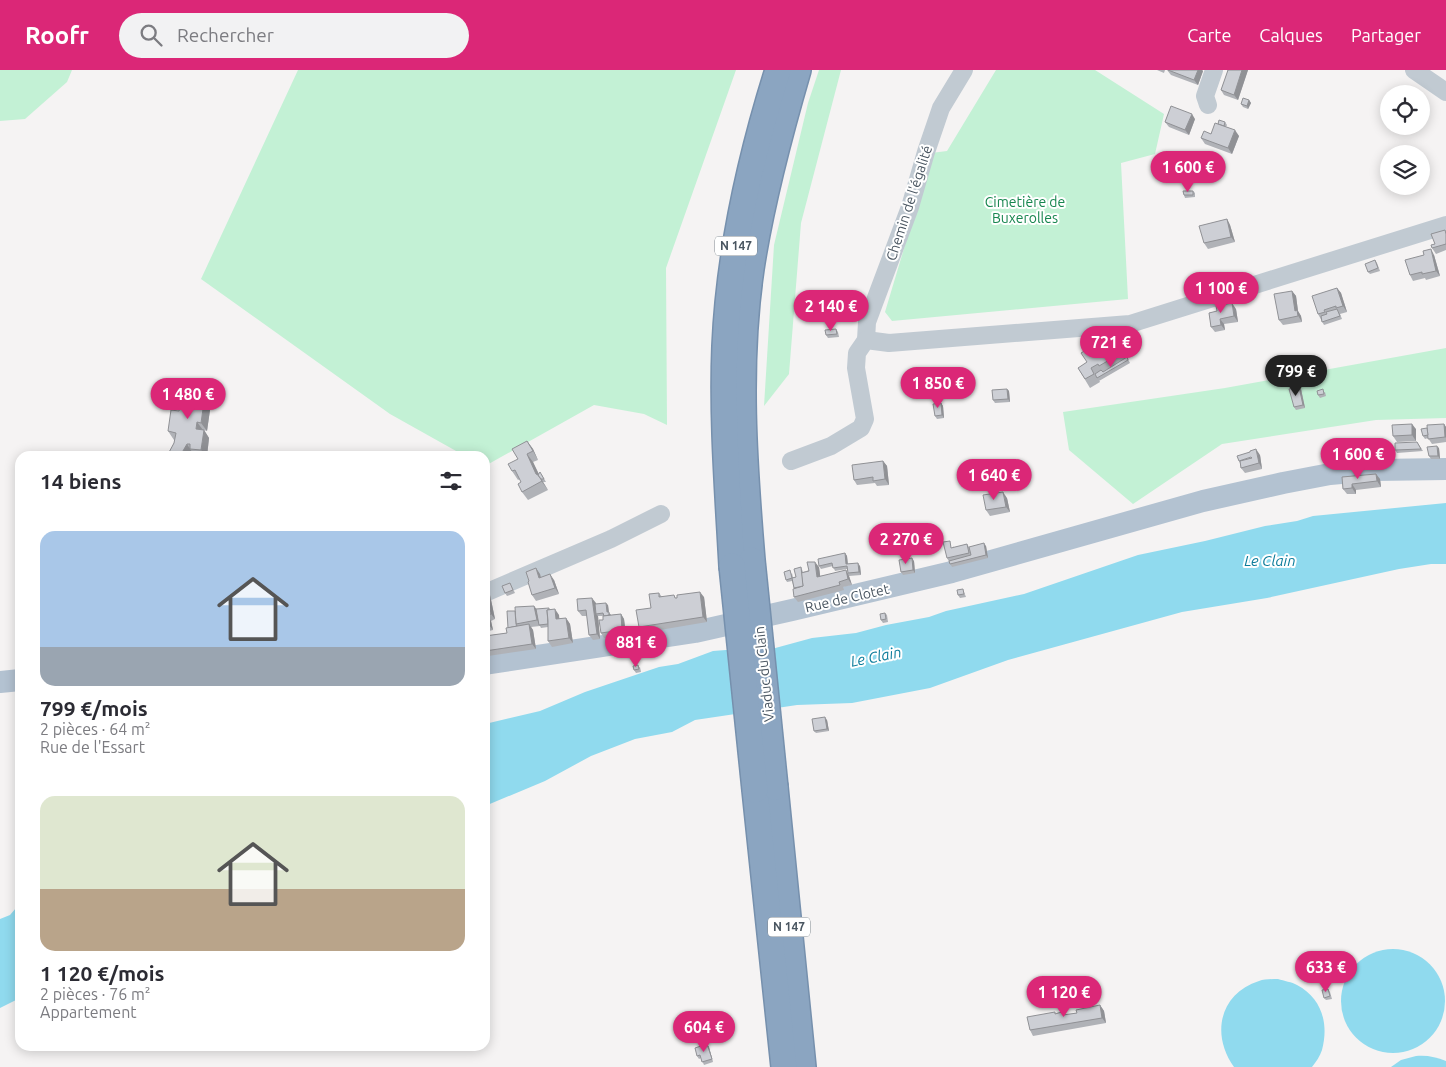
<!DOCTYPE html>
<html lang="fr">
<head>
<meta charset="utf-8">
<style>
  :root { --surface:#fff; --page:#f2f2f3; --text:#2b2b33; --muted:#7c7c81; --accent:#db2777 }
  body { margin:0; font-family:Ubuntu,sans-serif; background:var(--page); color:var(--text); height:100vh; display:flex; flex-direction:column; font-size:19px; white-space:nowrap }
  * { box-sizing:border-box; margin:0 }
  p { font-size:16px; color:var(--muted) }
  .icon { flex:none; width:28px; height:28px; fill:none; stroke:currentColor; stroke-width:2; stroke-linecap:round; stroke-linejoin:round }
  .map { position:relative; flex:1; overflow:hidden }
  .details { position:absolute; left:15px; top:381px; width:475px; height:600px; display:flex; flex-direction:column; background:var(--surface); border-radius:15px; box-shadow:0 2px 12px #0003 }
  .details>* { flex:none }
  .tools { position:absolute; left:1380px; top:15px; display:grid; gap:10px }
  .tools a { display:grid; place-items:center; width:50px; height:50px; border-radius:50%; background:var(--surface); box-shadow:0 2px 12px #0003; font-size:25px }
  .price { position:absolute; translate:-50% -42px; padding:0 11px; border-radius:18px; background:var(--accent); color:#fff; font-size:16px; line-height:32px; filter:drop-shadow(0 1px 2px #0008) }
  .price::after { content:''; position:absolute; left:50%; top:30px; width:15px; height:11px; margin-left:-8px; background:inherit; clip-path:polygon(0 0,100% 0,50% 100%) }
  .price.active { background:#222; color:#fff }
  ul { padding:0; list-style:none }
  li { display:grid; align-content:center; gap:10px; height:265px; padding:0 25px }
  li span { display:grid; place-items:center; height:155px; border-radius:15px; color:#555 }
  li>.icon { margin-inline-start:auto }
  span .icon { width:90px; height:90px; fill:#fffc; stroke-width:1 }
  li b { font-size:21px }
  h2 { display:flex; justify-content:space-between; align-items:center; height:60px; padding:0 25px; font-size:21px }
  header { display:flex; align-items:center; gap:30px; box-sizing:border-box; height:70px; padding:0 25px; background:var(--accent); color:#fff }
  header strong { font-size:24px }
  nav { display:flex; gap:28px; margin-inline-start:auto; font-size:18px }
  .search { width:350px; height:45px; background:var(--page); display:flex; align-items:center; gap:12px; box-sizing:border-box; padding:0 18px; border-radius:28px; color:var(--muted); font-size:19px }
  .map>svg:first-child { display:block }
</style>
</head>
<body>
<header>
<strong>Roofr</strong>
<div class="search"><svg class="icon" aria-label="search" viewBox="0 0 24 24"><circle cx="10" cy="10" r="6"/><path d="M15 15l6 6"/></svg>Rechercher</div>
<nav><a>Carte</a><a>Calques</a><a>Partager</a></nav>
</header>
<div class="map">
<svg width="1446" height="997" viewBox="0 0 1446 997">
  <rect width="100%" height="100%" fill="#f5f3f3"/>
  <g fill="#c3f1d5">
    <polygon points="0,0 72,0 67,12 25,49 0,51"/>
    <polygon points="298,0 736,0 666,198 667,355 644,344 594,335 485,396 485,386 465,386 390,344 201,209"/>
    <polygon points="819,0 841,0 801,153 789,304 764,336 774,175 808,33"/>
    <polygon points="996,0 1095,0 1164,44 1155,84 1121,93 1128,229 892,251 885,242 914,145 931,83 947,81"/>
    <polygon points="1446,278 1446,348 1376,350 1222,374 1133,434 1069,380 1063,342 1225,318"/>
  </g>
  <g fill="#90daee">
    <polygon points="1446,433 1446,494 1431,494 1399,499 1267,528 1182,542 1008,590 930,618 852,633 797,635 695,650 672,662 635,669 591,686 545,711 485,736 485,654 540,641 585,622 659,597 678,594 713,581 752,578 768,580 812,568 856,563 886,555 929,547 946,541 1024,524 1138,485 1205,471 1265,456 1297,451 1313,446"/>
    <polygon points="20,836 20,928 0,938 0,849 10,845 16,838"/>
    <circle cx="1393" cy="931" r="52"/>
    <path d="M1278,909C1284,911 1292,912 1297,915C1322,928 1329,954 1322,980C1320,986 1316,992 1312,997H1234C1211,965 1219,924 1259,911C1264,909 1272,909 1278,909Z"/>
    <path d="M1416,986C1427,985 1436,987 1446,991V997H1391L1401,990Z"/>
  </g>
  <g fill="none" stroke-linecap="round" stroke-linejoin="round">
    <defs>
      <g id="highway">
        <path d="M752,490C744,394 737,295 751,199C761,132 779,65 798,0"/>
        <path d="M732,496C728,423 722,349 725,276C729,183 750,89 778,0"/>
        <polyline points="775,717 803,997"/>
        <polyline points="755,720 784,997"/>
      </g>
    </defs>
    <use href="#highway" stroke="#7690ad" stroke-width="28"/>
    <g stroke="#c1cad2" stroke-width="18">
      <polyline points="1414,0 1446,22"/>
      <polyline points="1208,35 1205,26 1214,0"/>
      <polyline points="866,270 867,252 910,137 926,82 941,38 964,0"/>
      <polyline points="791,391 831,376 861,358 865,349 856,298 857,283 866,270 889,273 1130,254 1446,155"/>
      <polyline points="485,523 611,469 661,444"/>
    </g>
    <g stroke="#b3c2d1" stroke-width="22">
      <polyline points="485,594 695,562 792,540 952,502 1203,431 1283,413 1330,404 1375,400 1446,399"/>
      <polyline points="0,612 20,610"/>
    </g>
    <use href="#highway" stroke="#8ba5c1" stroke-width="25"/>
    <defs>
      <g id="highway-bridge">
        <polyline points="752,490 775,717"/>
        <polyline points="732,496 755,720"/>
      </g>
    </defs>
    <use href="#highway-bridge" stroke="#7690ad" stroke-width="28" stroke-linecap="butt"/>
    <use href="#highway-bridge" stroke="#8ba5c1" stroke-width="25"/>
  </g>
  <g fill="#b0b2b7">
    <polygon points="1157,0 1165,0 1164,3"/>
    <polygon points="1167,0 1202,0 1203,1 1198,15 1171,5"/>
    <polygon points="1227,0 1248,0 1238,30 1224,25 1221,20 1228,1"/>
    <polygon points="1249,30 1251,33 1248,39 1243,37 1241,34"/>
    <polygon points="1195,49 1189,65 1169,57 1165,52"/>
    <polygon points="1225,52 1227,55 1226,57 1239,66 1232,84 1205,74 1201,68 1211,64 1218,54"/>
    <polygon points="1209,83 1212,89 1213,109 1193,110 1190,104"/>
    <polygon points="1193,121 1195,123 1195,127 1185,128 1184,125"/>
    <polygon points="1227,149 1230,155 1235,172 1208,179 1204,173"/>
    <polygon points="1446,162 1446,180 1436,184 1432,178"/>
    <polygon points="1434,185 1440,206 1426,210 1425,208 1413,211 1410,205"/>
    <polygon points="1375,190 1377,193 1380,201 1370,204 1368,202"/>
    <polygon points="1337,218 1341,223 1347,242 1340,244 1342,249 1324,255 1318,244"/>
    <polygon points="1292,221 1296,226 1298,241 1301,246 1302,252 1283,255 1279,250"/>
    <polygon points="1236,239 1238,252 1224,254 1225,260 1215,262 1211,257 1209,243"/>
    <polygon points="836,259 838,262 839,267 828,268 826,265"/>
    <polygon points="1119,272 1130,293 1099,311 1099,310 1100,312 1090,318 1078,298"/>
    <polygon points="1007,319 1009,321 1010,332 995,333 993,330"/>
    <polygon points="1301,319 1305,338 1296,340 1294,337"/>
    <polygon points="1325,322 1326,326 1320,328 1318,325"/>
    <polygon points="212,326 207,361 204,360 209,368 207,386 195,386 192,382 190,386 167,386 174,373 175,370 174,370 168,361 179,341"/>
    <polygon points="941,333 943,336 944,348 937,349 935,346"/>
    <polygon points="1444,354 1446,357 1446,372 1432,374 1428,368 1425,369 1423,366 1428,359"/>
    <polygon points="1416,359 1416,371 1397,372 1393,366"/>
    <polygon points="527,371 533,379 538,390 533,392 539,404 542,405 546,412 543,412 548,420 528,430 522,422 521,412 520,409 518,410 512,401"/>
    <polygon points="1417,372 1423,381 1397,383 1395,380"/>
    <polygon points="1439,378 1440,389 1431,389 1429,386"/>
    <polygon points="1260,385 1262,399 1245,403 1241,398 1240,393 1239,391"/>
    <polygon points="883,391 887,396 889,415 877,416 875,413 857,415 854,410"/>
    <polygon points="1376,404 1380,409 1381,417 1356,420 1356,424 1347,424 1343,419 1342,407"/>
    <polygon points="1007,428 1010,442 990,446 986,440"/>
    <polygon points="967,474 969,477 986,476 988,488 952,497 947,488 954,476 954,478"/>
    <polygon points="845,483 847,486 848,494 860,496 861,505 849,506 852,515 843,517 844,520 798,532 794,527 794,518 792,511 787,512 786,510 792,503 793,508 796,507 801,497 803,502 819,497 820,506 848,503 847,499 835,501 833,496 821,499 819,496"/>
    <polygon points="914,491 915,503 903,505 901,502"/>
    <polygon points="540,504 541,507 554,510 559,524 536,531 532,525"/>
    <polygon points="510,513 515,523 507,526 505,523"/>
    <polygon points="487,519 490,525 495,549 491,551 493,560 485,562 485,520"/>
    <polygon points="964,522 966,527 960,528 958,525"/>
    <polygon points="659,523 662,527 677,528 704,527 707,552 642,563 639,557 651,538"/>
    <polygon points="596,534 608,535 609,543 611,545 621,544 624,549 626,565 604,568 601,563 604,546 598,546 600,569 593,570 589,565 587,546 582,546 578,541"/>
    <polygon points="534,536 536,539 550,540 559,545 559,549 566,548 570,554 573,573 552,577 548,571 548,557 541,558 540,556 531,557 533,560 536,579 488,586 485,582 485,566 507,563 508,558 515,541"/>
    <polygon points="885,543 887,545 888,552 883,553 881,550"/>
    <polygon points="640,597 641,602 636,603 634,600"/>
    <polygon points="827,650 829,661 816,663 814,661"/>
    <polygon points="1328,919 1330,922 1332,929 1326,930 1324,928"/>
    <polygon points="1100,935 1104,941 1106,953 1033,966 1030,960 1056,943 1062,942 1064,945 1077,943"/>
    <polygon points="707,974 709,977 713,992 704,995 701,988 699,989 697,986"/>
  </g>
  <g fill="#909195">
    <polygon points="1198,0 1202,0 1203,1 1198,15 1194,10"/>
    <polygon points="1242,0 1248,0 1238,30 1234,25"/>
    <polygon points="1249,30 1251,33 1248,39 1247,36"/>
    <polygon points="1192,44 1195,49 1189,65 1185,60"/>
    <polygon points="1235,60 1239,66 1232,84 1228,78"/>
    <polygon points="1209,83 1212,89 1213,109 1210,103"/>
    <polygon points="1227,149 1230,155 1235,172 1231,167"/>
    <polygon points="1431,179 1434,185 1440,206 1436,201"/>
    <polygon points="1337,218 1341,223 1347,242 1343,236"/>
    <polygon points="1292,221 1296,226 1298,241 1301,246 1302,252 1295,241"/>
    <polygon points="1232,233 1236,239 1238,252 1234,246"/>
    <polygon points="1220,249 1224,254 1225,260 1221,255"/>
    <polygon points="1113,264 1119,272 1129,290 1123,282"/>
    <polygon points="1299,317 1301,319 1305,338 1303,335"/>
    <polygon points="206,318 212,326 207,361 201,353"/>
    <polygon points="1007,319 1009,321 1010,332 1008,329"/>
    <polygon points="941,333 943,336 944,348 942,345"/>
    <polygon points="197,352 203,360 196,359"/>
    <polygon points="1412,354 1416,359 1416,371 1412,365"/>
    <polygon points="1444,354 1446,357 1446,368 1445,367"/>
    <polygon points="204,360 209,368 207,386 205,386 201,380"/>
    <polygon points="527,371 533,379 538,390 533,381"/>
    <polygon points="187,374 192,382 190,386 180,386"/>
    <polygon points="1437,376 1439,378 1440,389 1438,386"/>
    <polygon points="1256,379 1260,385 1262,399 1259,393"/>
    <polygon points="527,384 533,392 540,407 548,420 536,404"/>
    <polygon points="883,391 887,396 889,415 885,409"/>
    <polygon points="1376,404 1380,409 1381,417 1377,411"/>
    <polygon points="1352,414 1356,420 1356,424 1352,418"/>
    <polygon points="1003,422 1007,428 1010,442 1006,437"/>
    <polygon points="984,473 986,476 988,488 986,485"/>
    <polygon points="845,483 847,486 848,497 846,494"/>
    <polygon points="912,488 914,491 915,503 913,500"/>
    <polygon points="815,492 819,497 821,512 817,507"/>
    <polygon points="858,493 860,496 861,505 859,502"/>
    <polygon points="536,498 540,504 542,514 539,508"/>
    <polygon points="846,500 849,506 852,515 848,509"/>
    <polygon points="550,504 554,510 559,524 555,518"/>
    <polygon points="487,519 490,525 495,549 491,544"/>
    <polygon points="700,522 704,527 707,552 703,547"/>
    <polygon points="592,528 596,533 597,543 596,544 598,546 600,569 597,564"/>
    <polygon points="606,533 608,535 609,543 611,545 611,549 607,542"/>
    <polygon points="534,536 538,541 541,556 537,550"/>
    <polygon points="555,539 559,545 560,555 556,549"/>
    <polygon points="621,544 624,549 626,565 622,560"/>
    <polygon points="487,545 491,551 493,560 489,555"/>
    <polygon points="566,548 570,554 573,573 569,568"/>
    <polygon points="529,554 533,560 536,579 532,574"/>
    <polygon points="825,647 827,650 829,661 827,659"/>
    <polygon points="1100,935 1104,941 1106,953 1102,948"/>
    <polygon points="707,974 709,977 713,992"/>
  </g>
  <g fill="#cdcfd5" stroke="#909195">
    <polygon points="1168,0 1198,0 1194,10"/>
    <polygon points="1228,0 1242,0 1234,25 1221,20"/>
    <polygon points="1243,28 1249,30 1247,36 1241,34"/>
    <polygon points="1171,36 1192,44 1185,60 1165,52"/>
    <polygon points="1219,50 1225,52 1224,56 1218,54"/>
    <polygon points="1215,53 1235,60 1228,78 1201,68 1204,61 1211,64"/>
    <polygon points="1209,83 1210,103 1190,104 1188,85"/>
    <polygon points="1183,121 1193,121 1193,125 1184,125"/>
    <polygon points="1227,149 1231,167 1204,173 1199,156"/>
    <polygon points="1445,160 1446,164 1446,174 1432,178 1431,175 1435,174 1431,164"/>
    <polygon points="1431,179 1436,201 1422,204 1422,202 1410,205 1405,190 1424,185 1423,181"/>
    <polygon points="1375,190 1378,198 1368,202 1365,194"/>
    <polygon points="1337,218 1343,236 1336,238 1336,236 1324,240 1325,242 1318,244 1312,226"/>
    <polygon points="1292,221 1295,241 1297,240 1298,246 1279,250 1274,224"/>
    <polygon points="1232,233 1234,246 1220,249 1221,255 1211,257 1209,243 1217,241 1216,236"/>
    <polygon points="1337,239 1340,246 1322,252 1321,246 1327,244 1326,242"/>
    <polygon points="836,259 837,264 826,265 825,260"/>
    <polygon points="1113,264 1123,282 1099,296 1098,294 1091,298 1094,304 1085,309 1078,298 1087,292 1081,283"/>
    <polygon points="1127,287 1128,290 1097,308 1095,304 1101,300 1103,302"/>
    <polygon points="183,314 206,318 201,353 197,352 196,359 204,360 201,380 190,379 190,374 187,374 180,386 167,386 174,373 176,363 168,361 171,340 179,341"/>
    <polygon points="1299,317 1303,335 1294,337 1289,319"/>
    <polygon points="1007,319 1008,329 993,330 992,320"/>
    <polygon points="1323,319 1324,324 1318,325 1317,321"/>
    <polygon points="941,333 942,345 935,346 933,334"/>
    <polygon points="1412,354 1412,365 1393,366 1392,355"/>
    <polygon points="1444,354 1445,367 1428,369 1427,355"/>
    <polygon points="1427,358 1428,365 1423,366 1421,359"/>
    <polygon points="527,371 533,381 527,384 536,404 538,405 542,411 522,422 518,414 521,412 515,400 512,401 508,394 518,389 512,379"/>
    <polygon points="1417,372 1421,379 1395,380 1395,373"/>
    <polygon points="1437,376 1438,386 1429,386 1427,377"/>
    <polygon points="1256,379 1259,393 1241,398 1240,391 1252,388 1251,387 1239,391 1237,386 1250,382 1250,381"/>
    <polygon points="883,391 885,409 873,411 873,407 854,410 852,395"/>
    <polygon points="540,402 544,409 541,409 538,405"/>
    <polygon points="1376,404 1377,411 1352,414 1352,418 1343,419 1342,407"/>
    <polygon points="1003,422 1006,437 986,440 983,425"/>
    <polygon points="950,471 951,478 967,474 969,483 947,488 943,472"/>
    <polygon points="984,473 986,485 950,494 949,491 971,485 969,477"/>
    <polygon points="845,483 846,494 858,493 859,502 848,503 847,496 833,498 832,493 819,496 818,489"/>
    <polygon points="912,488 913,500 901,502 899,490"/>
    <polygon points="807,492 815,492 817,507 846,500 848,509 839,512 840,515 794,527 793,519 803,516 801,503 809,501"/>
    <polygon points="801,497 803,516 794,518 792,508 796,507 794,499"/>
    <polygon points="536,498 539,508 550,504 555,518 532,525 528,512 529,511 526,502"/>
    <polygon points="790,500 792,508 786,510 784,502"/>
    <polygon points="510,513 513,520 505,523 502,516"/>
    <polygon points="487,519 491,544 487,545 489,555 485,556 485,520"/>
    <polygon points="963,519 964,524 958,525 957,520"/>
    <polygon points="700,522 703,547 639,557 636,540 651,538 649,524 659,523 659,527 674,525 675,528 677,528 677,525"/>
    <polygon points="592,528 597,564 589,565 586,540 578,541 577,529"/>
    <polygon points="606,533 607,542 609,542 609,545 604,546 603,543 596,544 595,534"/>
    <polygon points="534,536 537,550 516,554 515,537"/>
    <polygon points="549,538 549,540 547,540 548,554 539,555 536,539"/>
    <polygon points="555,539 556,549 566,548 569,568 548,571 548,551 547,540"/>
    <polygon points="507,541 515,541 516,554 517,556 508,558"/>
    <polygon points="885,543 886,549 881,550 880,544"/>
    <polygon points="621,544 622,560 601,563 599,550 603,550 603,546"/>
    <polygon points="529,554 532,574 485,581 485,566 507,563 506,558"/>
    <polygon points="638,595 639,599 634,600 633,596"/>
    <polygon points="825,647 827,659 814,661 812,649"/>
    <polygon points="1328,919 1330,926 1324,928 1322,920"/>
    <polygon points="1100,935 1102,948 1030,960 1027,947 1055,942 1055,944 1062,942 1063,945 1077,943 1076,940"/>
    <polygon points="707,974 712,989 702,992 700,985 697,986 695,978"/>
  </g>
  <g text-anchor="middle" stroke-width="4" stroke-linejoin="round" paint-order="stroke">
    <g fill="#fff" stroke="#808990" stroke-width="1">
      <rect x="715" y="166.5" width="42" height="19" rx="4"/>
      <rect x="768" y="847.5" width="42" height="19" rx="4"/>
    </g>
    <g font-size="12" font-weight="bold" fill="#4a5661">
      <text x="736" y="180">N 147</text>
      <text x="789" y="861">N 147</text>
    </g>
    <g font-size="14" fill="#17864f" stroke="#fff">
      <text x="1025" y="137">Cimetière de<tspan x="1025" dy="16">Buxerolles</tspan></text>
    </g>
    <g font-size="14" fill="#4a5661" stroke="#fff">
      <text transform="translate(909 133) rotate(-72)" y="5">Chemin de l'égalité</text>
      <text transform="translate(847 528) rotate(-13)" y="5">Rue de Clotet</text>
      <text transform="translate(764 604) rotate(-96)" y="5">Viaduc du Clain</text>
    </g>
    <g font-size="15" font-style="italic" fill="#0c7c9b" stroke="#fff">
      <text x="1270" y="496">Le Clain</text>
      <text transform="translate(876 587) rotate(-11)" y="5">Le Clain</text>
    </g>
  </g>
</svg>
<div class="tools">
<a><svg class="icon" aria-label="locate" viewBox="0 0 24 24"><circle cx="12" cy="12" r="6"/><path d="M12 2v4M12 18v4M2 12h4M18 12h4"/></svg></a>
<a><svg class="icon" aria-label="layers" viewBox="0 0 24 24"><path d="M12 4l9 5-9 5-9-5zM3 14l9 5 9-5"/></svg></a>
</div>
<b class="price" style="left:1188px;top:123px">1 600 €</b>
<b class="price" style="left:1221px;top:244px">1 100 €</b>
<b class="price" style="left:831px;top:262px">2 140 €</b>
<b class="price" style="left:1111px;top:298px">721 €</b>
<b class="price active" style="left:1296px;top:327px">799 €</b>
<b class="price" style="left:938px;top:339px">1 850 €</b>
<b class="price" style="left:188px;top:350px">1 480 €</b>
<b class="price" style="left:1358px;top:410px">1 600 €</b>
<b class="price" style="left:994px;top:431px">1 640 €</b>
<b class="price" style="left:906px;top:495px">2 270 €</b>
<b class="price" style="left:636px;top:598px">881 €</b>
<b class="price" style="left:1326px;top:923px">633 €</b>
<b class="price" style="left:1064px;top:948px">1 120 €</b>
<b class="price" style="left:704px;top:983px">604 €</b>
<section class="details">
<h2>14 biens<svg class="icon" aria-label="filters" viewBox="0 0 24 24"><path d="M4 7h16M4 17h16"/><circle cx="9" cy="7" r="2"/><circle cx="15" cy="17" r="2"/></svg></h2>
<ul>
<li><span style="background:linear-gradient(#a9c7e8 75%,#9aa5b1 0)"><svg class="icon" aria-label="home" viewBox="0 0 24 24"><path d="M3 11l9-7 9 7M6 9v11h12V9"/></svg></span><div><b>799 €/mois</b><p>2 pièces · 64 m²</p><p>Rue de l'Essart</p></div></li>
<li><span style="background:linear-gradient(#dfe7d0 60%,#b9a48a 0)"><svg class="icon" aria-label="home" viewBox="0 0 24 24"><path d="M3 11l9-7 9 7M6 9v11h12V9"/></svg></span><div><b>1 120 €/mois</b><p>2 pièces · 76 m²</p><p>Appartement</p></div></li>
</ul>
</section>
</div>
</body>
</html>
